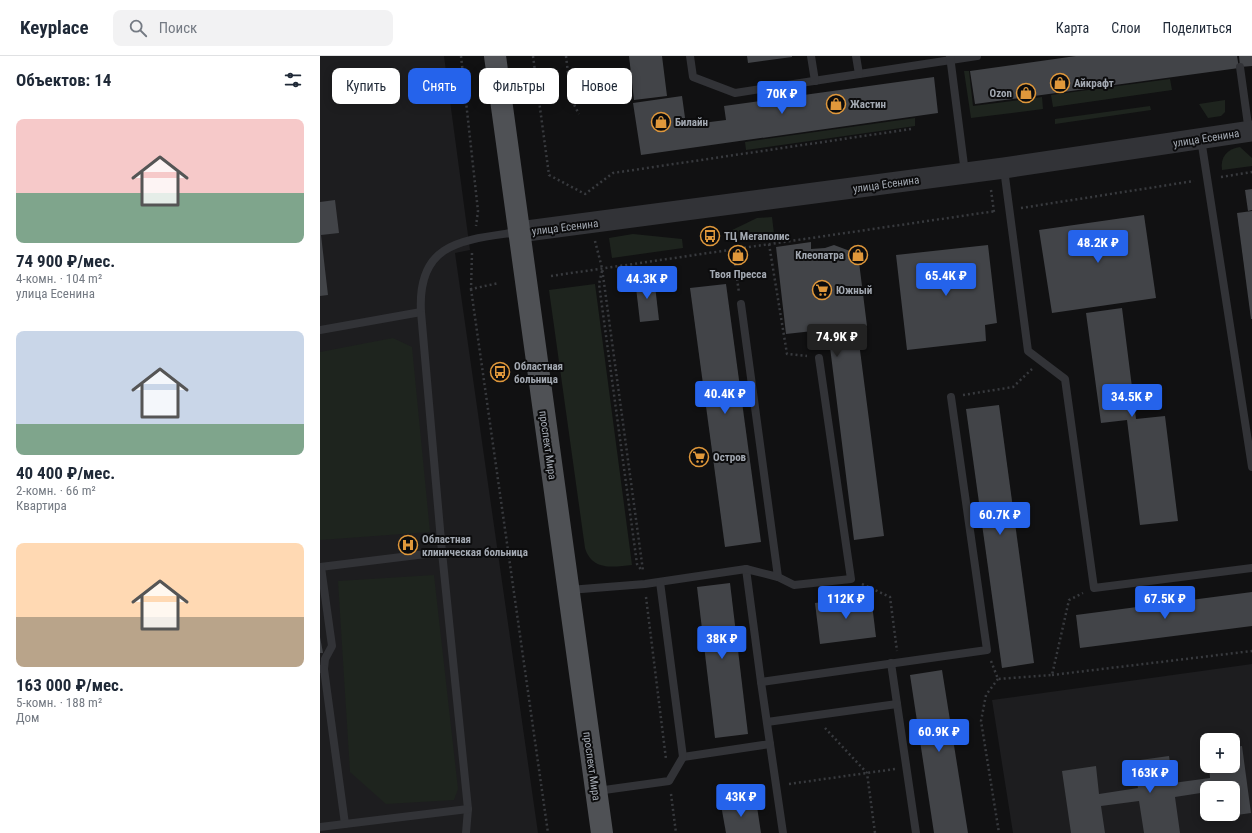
<!DOCTYPE html>
<html lang="ru">
<head>
<meta charset="utf-8">
<style>
  :root { --surface:#fff; --page:#f2f2f3; --text:#1f2937; --muted:#747a83; --line:#e0e1e3; --accent:#2563eb }
  body { margin:0; font-family:"Roboto Condensed",sans-serif; background:var(--page); color:var(--text); height:100vh; display:flex; flex-direction:column; font-size:15px; white-space:nowrap }
  * { box-sizing:border-box; margin:0 }
  p { font-size:13px; color:var(--muted) }
  .icon { flex:none; width:22px; height:22px; fill:none; stroke:currentColor; stroke-width:2; stroke-linecap:round; stroke-linejoin:round }
  .map { position:relative; flex:1; overflow:hidden }
  .details { display:flex; flex-direction:column; background:var(--surface); width:320px }
  .details>* { flex:none }
  .hud { position:absolute; left:12px; top:12px; width:380px; height:36px; display:flex; gap:8px }
  .fabs { position:absolute; left:880px; top:677px; display:grid; gap:8px }
  .fabs a { display:grid; place-items:center; width:40px; height:40px; border-radius:8px; background:var(--surface); box-shadow:0 2px 10px #0003; font-size:20px }
  .price { position:absolute; translate:-50% -34px; padding:0 9px; border-radius:4px; background:var(--accent); color:#fff; font-size:13px; line-height:26px; filter:drop-shadow(0 1px 2px #0008) }
  .price::after { content:''; position:absolute; left:50%; top:24px; width:12px; height:9px; margin-left:-6px; background:inherit; clip-path:polygon(0 0,100% 0,50% 100%) }
  .price.current { background:#222; color:#fff }
  ul { padding:0; list-style:none }
  li { display:grid; align-content:center; gap:8px; height:212px; padding:0 16px }
  li span { display:grid; place-items:center; height:124px; border-radius:8px; color:#555 }
  li>.icon { margin-inline-start:auto }
  span .icon { width:72px; height:72px; fill:#fffc; stroke-width:1 }
  li b { font-size:17px }
  h2 { display:flex; justify-content:space-between; align-items:center; height:48px; padding:0 16px; font-size:17px }
  .tag { padding:0 14px; border-radius:8px; background:var(--surface); box-shadow:0 2px 10px #0003; font-size:14px; line-height:36px }
  .tag.current { background:var(--accent); color:#fff }
  header { display:flex; align-items:center; gap:24px; box-sizing:border-box; height:56px; padding:0 20px; background:var(--surface); border-bottom:1px solid var(--line) }
  header strong { font-size:19px }
  nav { display:flex; gap:22px; margin-inline-start:auto; font-size:14px }
  .search { width:280px; height:36px; background:var(--page); display:flex; align-items:center; gap:10px; box-sizing:border-box; padding:0 14px; border-radius:8px; color:var(--muted); font-size:15px }
  main { display:flex; flex:1; min-height:0 }
  .map>svg:first-child { display:block }
</style>
</head>
<body>
<header>
<strong>Keyplace</strong>
<div class="search"><svg class="icon" aria-label="search" viewBox="0 0 24 24"><circle cx="10" cy="10" r="6"/><path d="M15 15l6 6"/></svg>Поиск</div>
<nav><a>Карта</a><a>Слои</a><a>Поделиться</a></nav>
</header>
<main>
<section class="details">
<h2>Объектов: 14<svg class="icon" aria-label="filters" viewBox="0 0 24 24"><path d="M4 7h16M4 17h16"/><circle cx="9" cy="7" r="2"/><circle cx="15" cy="17" r="2"/></svg></h2>
<ul>
<li><span style="background:linear-gradient(#f6c9c9 60%,#7fa58c 0)"><svg class="icon" aria-label="home" viewBox="0 0 24 24"><path d="M3 11l9-7 9 7M6 9v11h12V9"/></svg></span><div><b>74 900 ₽/мес.</b><p>4-комн. · 104 m²</p><p>улица Есенина</p></div></li>
<li><span style="background:linear-gradient(#c9d6e8 75%,#7fa58c 0)"><svg class="icon" aria-label="home" viewBox="0 0 24 24"><path d="M3 11l9-7 9 7M6 9v11h12V9"/></svg></span><div><b>40 400 ₽/мес.</b><p>2-комн. · 66 m²</p><p>Квартира</p></div></li>
<li><span style="background:linear-gradient(#ffd9b3 60%,#b9a48a 0)"><svg class="icon" aria-label="home" viewBox="0 0 24 24"><path d="M3 11l9-7 9 7M6 9v11h12V9"/></svg></span><div><b>163 000 ₽/мес.</b><p>5-комн. · 188 m²</p><p>Дом</p></div></li>
</ul>
</section>
<div class="map">
<svg width="932" height="777" viewBox="0 0 932 777">
  <rect width="100%" height="100%" fill="#111112"/>
  <g fill="#1d1d1f" fill-rule="evenodd">
    <polygon points="0,0 124,0 150,194 135,197 218,777 0,777"/>
    <path d="M932,608V777H693L672,644ZM887,684H913V710H887ZM887,732H913V758H887Z"/>
  </g>
  <g fill="#1e241e">
    <polygon points="644,15 649,15 653,50 722,41 723,53 651,62"/>
    <polygon points="850,23 852,34 733,51 731,39"/>
    <polygon points="905,44 905,56 901,60 888,62 879,48"/>
    <polygon points="830,50 831,54 735,68 735,63"/>
    <polygon points="595,62 595,70 426,94 425,86"/>
    <path d="M920,91L932,102V110L902,114C900,101 907,93 920,91Z"/>
    <polygon points="452,161 454,178 407,185 406,177 437,162"/>
    <polygon points="313,178 362,183 363,192 292,202 289,182"/>
    <path d="M275,228L312,509C293,511 272,515 265,492L229,234Z"/>
    <polygon points="73,282 92,291 110,476 0,484 0,296"/>
    <polygon points="114,519 138,733 134,744 66,748 30,716 18,525"/>
  </g>
  <g fill="#424448">
    <polygon points="309,0 342,0 347,40 314,44"/>
    <polygon points="427,0 472,0 472,1 428,7"/>
    <polygon points="756,0 917,0 919,12 655,48 650,15"/>
    <polygon points="919,0 932,0 932,10 920,11"/>
    <polygon points="614,21 618,57 321,99 313,47 362,40 366,69 406,64 404,50"/>
    <polygon points="932,133 932,154 928,155 925,134"/>
    <polygon points="15,144 19,177 1,179 8,239 0,240 0,146"/>
    <polygon points="932,155 932,263 931,263 917,157"/>
    <polygon points="824,159 836,242 732,257 719,174"/>
    <polygon points="491,186 491,193 505,192 514,189 538,198 547,270 537,271 564,480 534,484 508,275 503,276 502,274 466,278 456,191"/>
    <polygon points="668,189 677,267 665,269 666,285 587,294 576,199"/>
    <polygon points="334,221 339,264 320,266 315,223"/>
    <polygon points="406,228 441,486 405,491 370,232"/>
    <polygon points="802,252 816,363 845,360 858,465 820,469 807,364 781,367 766,257"/>
    <polygon points="679,349 714,607 682,612 646,353"/>
    <polygon points="410,527 428,678 395,682 377,531"/>
    <polygon points="932,536 932,570 760,592 756,559"/>
    <polygon points="551,540 556,581 500,588 495,547"/>
    <polygon points="0,581 3,597 0,597"/>
    <polygon points="622,614 648,777 614,777 590,619"/>
    <polygon points="922,690 931,757 896,762 896,758 913,758 913,732 887,732 887,736 855,741 860,777 824,777 819,745 781,750 785,777 751,777 742,715 776,710 779,738 818,732 813,705 849,700 853,727 890,722 889,710 913,710 913,691"/>
    <polygon points="436,744 441,777 406,777 401,749"/>
  </g>
  <g fill="none" stroke-linecap="round" stroke-linejoin="round">
    <g stroke="#383a3e" stroke-width="2.5" stroke-dasharray="2 3" stroke-linecap="butt">
      <polyline points="141,0 158,155 156,170"/>
      <polyline points="213,0 229,119 265,138 293,117 591,73"/>
      <polyline points="246,0 251,43 259,58"/>
      <polyline points="901,121 932,116"/>
      <polyline points="671,134 674,156"/>
      <polyline points="701,152 874,125"/>
      <polyline points="275,185 282,212 323,515"/>
      <polyline points="449,188 467,298 487,300"/>
      <polyline points="413,193 419,237"/>
      <polyline points="152,197 151,233 179,227"/>
      <polyline points="282,215 279,228 317,508 322,515"/>
      <polyline points="231,220 676,155"/>
      <polyline points="151,233 228,777"/>
      <polyline points="643,339 693,331 712,313"/>
      <polyline points="542,528 570,541 577,595"/>
      <polyline points="326,541 346,703"/>
      <polyline points="671,605 678,623 732,619 749,544 763,537"/>
      <polyline points="732,619 932,595"/>
      <polyline points="678,623 666,639 661,665 679,777"/>
      <polyline points="505,672 547,717 555,777"/>
      <polyline points="469,728 575,713"/>
      <polyline points="351,738 356,777"/>
    </g>
    <g stroke="#323337" stroke-width="8">
      <polyline points="370,0 373,21 415,37 657,0"/>
      <polyline points="491,0 495,25"/>
      <polyline points="536,0 539,18"/>
      <polyline points="630,0 645,117"/>
      <polyline points="920,11 929,76"/>
      <polyline points="881,83 932,411"/>
      <polyline points="684,113 708,295 745,323 774,532 932,512"/>
      <polyline points="0,274 101,256"/>
      <polyline points="122,496 148,753 146,777"/>
      <path d="M0,511L122,496L101,256C97,185 144,184 198,176"/>
      <polyline points="1,511 12,590 5,603 4,613"/>
      <polyline points="426,513 441,626"/>
      <polyline points="458,521 474,529 531,523 499,302"/>
      <polyline points="249,534 325,528 426,513 458,521 421,248"/>
      <polyline points="571,607 596,777"/>
      <polyline points="0,613 4,613 25,768"/>
      <polyline points="447,666 577,648"/>
      <polyline points="450,688 463,777"/>
      <polyline points="363,701 450,688 441,626 667,594 631,341"/>
      <polyline points="277,735 349,725 363,701 340,526"/>
      <polyline points="0,771 148,753"/>
    </g>
    <polyline stroke="#323337" stroke-width="21" points="199,176 684,112 932,75"/>
    <polyline stroke="#4f5155" stroke-width="22" points="175,0 282,777"/>
  </g>
  <defs>
    <symbol id="shop-ring" viewBox="-11 -11 22 22"><circle r="9.5" fill="#0c0c0d" stroke="#e0983b" stroke-width="1.5"/><path d="M-5-2.5h2.3a2.7 3.5 0 0 1 5.4 0H5L5.5 6h-11ZM-1.5-2.5h3a1.5 2.3 0 0 0-3 0Z" fill="#e0983b"/></symbol>
    <symbol id="bus-ring" viewBox="-11 -11 22 22"><circle r="9.5" fill="#0c0c0d" stroke="#e0983b" stroke-width="1.5"/><path d="M-5-6H5V4H4V6H2V4H-2V6H-4V4H-5ZM-3.5-4V0h7V-4ZM-3.5 1.2v1.5H-2V1.2ZM2 1.2v1.5H3.5V1.2Z" fill="#e0983b"/></symbol>
    <symbol id="supermarket-ring" viewBox="-11 -11 22 22"><circle r="9.5" fill="#0c0c0d" stroke="#e0983b" stroke-width="1.5"/><path d="M-6-5.5h2.5l.6 2H6L4.5 2H-2.5L-4.4-4H-6ZM-1.5 3.2a1.3 1.3 0 1 0 .1 0ZM3 3.2a1.3 1.3 0 1 0 .1 0Z" fill="#e0983b"/></symbol>
    <symbol id="hospital-ring" viewBox="-11 -11 22 22"><circle r="9.5" fill="#0c0c0d" stroke="#e0983b" stroke-width="1.5"/><path d="M-5-5h3v3.5h4V-5h3V5h-3V1.5h-4V5h-3Z" fill="#e0983b"/></symbol>
  </defs>
  <g fill-rule="evenodd">
    <use href="#shop-ring" x="729" y="16" width="22" height="22"/>
    <use href="#shop-ring" x="695" y="26" width="22" height="22"/>
    <use href="#shop-ring" x="505" y="37" width="22" height="22"/>
    <use href="#shop-ring" x="330" y="55" width="22" height="22"/>
    <use href="#bus-ring" x="379" y="169" width="22" height="22"/>
    <use href="#shop-ring" x="407" y="188" width="22" height="22"/>
    <use href="#shop-ring" x="527" y="188" width="22" height="22"/>
    <use href="#supermarket-ring" x="491" y="223" width="22" height="22"/>
    <use href="#bus-ring" x="169" y="305" width="22" height="22"/>
    <use href="#supermarket-ring" x="368" y="390" width="22" height="22"/>
    <use href="#hospital-ring" x="77" y="478" width="22" height="22"/>
  </g>
  <g text-anchor="middle" stroke-width="4" stroke-linejoin="round" paint-order="stroke">
    <g font-size="11" font-weight="bold" fill="#a3a9b2" stroke="#0c0c0d" text-anchor="start">
      <text x="754" y="31">Айкрафт</text>
      <text x="692" y="41" text-anchor="end">Ozon</text>
      <text x="530" y="52">Жастин</text>
      <text x="355" y="70">Билайн</text>
      <text x="404" y="184">ТЦ Мегаполис</text>
      <text x="524" y="203" text-anchor="end">Клеопатра</text>
      <text x="418" y="222" text-anchor="middle">Твоя Пресса</text>
      <text x="516" y="238">Южный</text>
      <text x="194" y="314">Областная<tspan x="194" dy="13">больница</tspan></text>
      <text x="393" y="405">Остров</text>
      <text x="102" y="487">Областная<tspan x="102" dy="13">клиническая больница</tspan></text>
    </g>
    <g font-size="11" fill="#a3a9b2" stroke="#0c0c0d">
      <text transform="translate(886 82) rotate(-9)" y="4">улица Есенина</text>
      <text transform="translate(566 128) rotate(-8)" y="4">улица Есенина</text>
      <text transform="translate(245 171) rotate(-7)" y="4">улица Есенина</text>
      <text transform="translate(228 389) rotate(82)" y="4">проспект Мира</text>
      <text transform="translate(272 710) rotate(82)" y="4">проспект Мира</text>
    </g>
  </g>
</svg>
<div class="fabs">
<a>+</a>
<a>−</a>
</div>
<b class="price" style="left:462px;top:59px">70K ₽</b>
<b class="price" style="left:778px;top:208px">48.2K ₽</b>
<b class="price" style="left:626px;top:241px">65.4K ₽</b>
<b class="price" style="left:327px;top:244px">44.3K ₽</b>
<b class="price current" style="left:517px;top:302px">74.9K ₽</b>
<b class="price" style="left:405px;top:359px">40.4K ₽</b>
<b class="price" style="left:812px;top:362px">34.5K ₽</b>
<b class="price" style="left:680px;top:480px">60.7K ₽</b>
<b class="price" style="left:526px;top:564px">112K ₽</b>
<b class="price" style="left:845px;top:564px">67.5K ₽</b>
<b class="price" style="left:402px;top:604px">38K ₽</b>
<b class="price" style="left:619px;top:697px">60.9K ₽</b>
<b class="price" style="left:830px;top:738px">163K ₽</b>
<b class="price" style="left:421px;top:762px">43K ₽</b>
<div class="hud">
<a class="tag">Купить</a>
<a class="tag current">Снять</a>
<a class="tag">Фильтры</a>
<a class="tag">Новое</a>
</div>
</div>
</main>
</body>
</html>
